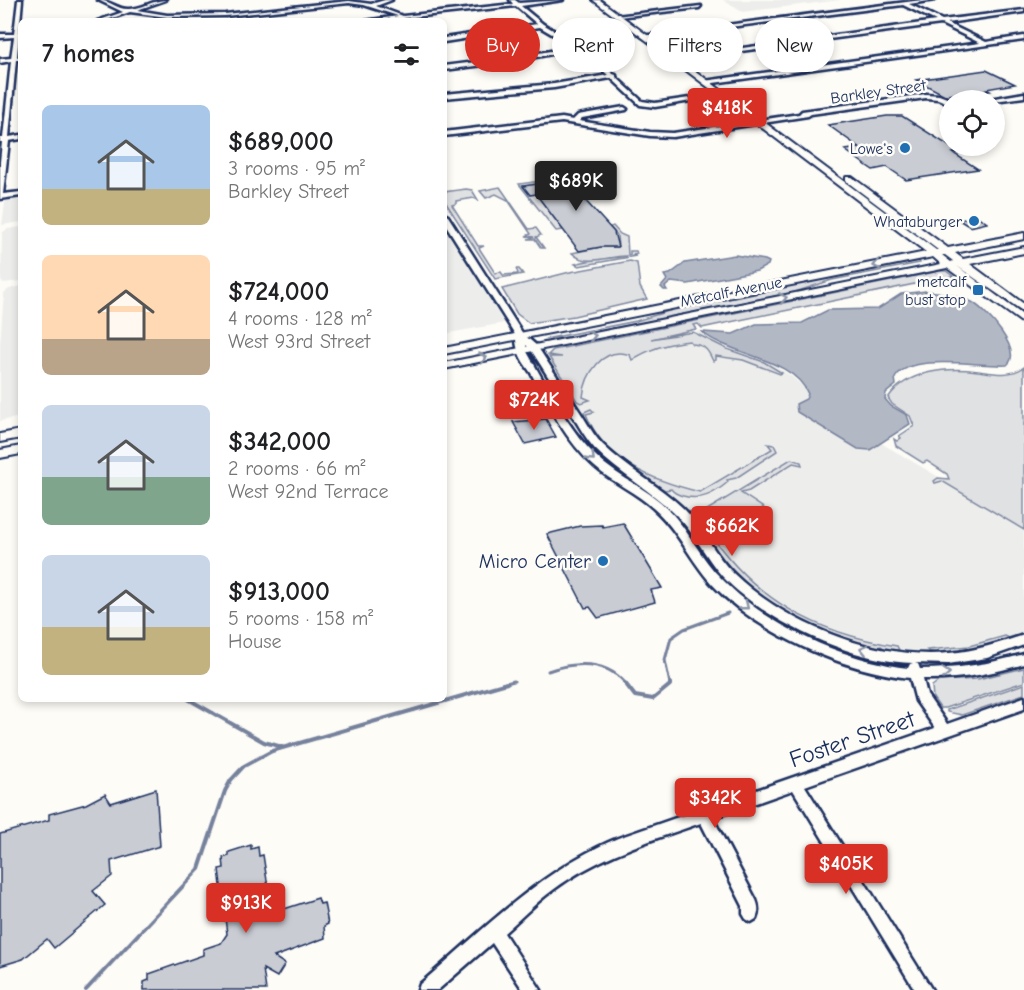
<!DOCTYPE html>
<html lang="en">
<head>
<meta charset="utf-8">
<style>
  :root { --surface:#fff; --page:#f2f2f2; --text:#202124; --muted:#757577; --accent:#d93025 }
  body { margin:0; font-family:"Comic Neue",sans-serif; background:var(--page); color:var(--text); height:100vh; display:flex; flex-direction:column; font-size:22px; white-space:nowrap }
  * { box-sizing:border-box; margin:0 }
  p { font-size:20px; color:var(--muted) }
  .icon { flex:none; width:33px; height:33px; fill:none; stroke:currentColor; stroke-width:2; stroke-linecap:round; stroke-linejoin:round }
  .map { position:relative; flex:1; overflow:hidden }
  .panel { position:absolute; left:18px; top:18px; width:429px; height:684px; display:flex; flex-direction:column; background:var(--surface); border-radius:9px; box-shadow:0 3px 9px #0003 }
  .panel>* { flex:none }
  .banner { position:absolute; left:465px; top:18px; width:468px; height:54px; display:flex; gap:12px }
  .controls { position:absolute; left:939px; top:90px; display:grid; gap:12px }
  .controls a { display:grid; place-items:center; width:66px; height:66px; border-radius:50%; background:var(--surface); box-shadow:0 3px 9px #0003; font-size:30px }
  .price { position:absolute; translate:-50% -51px; padding:0 14px; border-radius:6px; background:var(--accent); color:#fff; font-size:20px; line-height:39px; filter:drop-shadow(0 2px 3px #0008) }
  .price::after { content:''; position:absolute; left:50%; top:36px; width:18px; height:14px; margin-left:-9px; background:inherit; clip-path:polygon(0 0,100% 0,50% 100%) }
  .price.selected { background:#222; color:#fff }
  ul { padding:0; list-style:none }
  li { display:flex; align-items:center; gap:18px; height:150px; padding:0 24px }
  li span { display:grid; place-items:center; flex:none; width:168px; height:120px; border-radius:9px; color:#555 }
  li>.icon { margin-inline-start:auto }
  span .icon { width:72px; height:72px; fill:#fffc; stroke-width:1 }
  li b { font-size:26px }
  h2 { display:flex; justify-content:space-between; align-items:center; height:72px; padding:0 24px; font-size:26px }
  .chip { padding:0 21px; border-radius:27px; background:var(--surface); box-shadow:0 3px 9px #0003; font-size:21px; line-height:54px }
  .chip.selected { background:var(--accent); color:#fff }
  .map>svg:first-child { display:block }
</style>
</head>
<body>
<div class="map">
<svg width="1024" height="990" viewBox="0 0 1024 990">
  <rect width="100%" height="100%" fill="#fdfcf7"/>
  <filter id="ink" filterUnits="userSpaceOnUse"><feTurbulence type="fractalNoise" baseFrequency=".0167" numOctaves="2"/><feDisplacementMap in="SourceGraphic" scale="12" xChannelSelector="R" yChannelSelector="G"/><feConvolveMatrix kernelMatrix="1 2 1 2 8 2 1 2 1" color-interpolation-filters="sRGB"/></filter>
  <g filter="url(#ink)">
    <g fill="#edeeec">
      <polygon points="723,0 841,0 742,12"/>
      <polygon points="21,196 21,222 2,225 5,202"/>
      <polygon points="444,224 468,264 504,323 444,334"/>
      <polygon points="21,227 21,281 4,283 1,281 2,233 7,229"/>
      <polygon points="21,286 21,417 0,421 0,344 4,293 9,289"/>
      <polygon points="699,331 720,344 762,358 791,376 806,389 808,394 806,399 858,449 870,450 881,443 1024,527 1024,634 973,651 906,653 875,648 783,612 714,551 698,524 682,507 661,488 623,464 596,438 548,361"/>
    </g>
    <g fill="#e0e1e3" stroke="#7e88a0" stroke-width="1.5">
      <polygon points="555,179 557,182 523,186 530,195 536,194 563,230 556,231 519,184"/>
      <polygon points="500,187 529,229 536,228 541,235 536,237 544,248 541,248 535,239 528,239 534,237 526,236 531,234 508,200 496,194 486,198 480,191"/>
      <polygon points="466,189 472,190 478,200 474,198 456,201 456,204 452,205 478,246 484,246 479,248 495,273 501,272 503,275 517,274 518,273 516,269 519,269 523,274 495,279 444,200 444,192"/>
      <path d="M613,226L620,234L627,237L628,255H630V251H636L637,254L632,255L636,256L579,266L575,264C590,259 610,259 627,256C610,255 587,268 572,253L601,247H618L617,235L610,227Z"/>
      <polygon points="630,261 637,263 640,287 647,299 574,316 529,323 517,314 502,289 570,272"/>
      <polygon points="919,261 920,263 832,280 795,292 570,337 545,339 636,321 685,306"/>
      <path d="M940,271H946L953,276L711,326L702,328L698,324L693,325L696,329L651,339L693,332L727,349L764,362L782,373L780,374L743,360L716,356V360L713,361C708,350 705,345 692,344L690,341C669,343 650,348 632,360L630,355C603,345 585,375 583,397L590,400L581,403L577,401L549,357H562L548,355L553,350Z"/>
      <path d="M1024,367V530L942,481L935,483L934,481L938,478L949,479L947,474L927,461L923,463L896,446L894,439L897,441L901,438L899,436L914,426L910,416L892,404L888,398C907,370 948,367 978,371C993,373 1011,377 1024,367Z"/>
      <path d="M591,409L594,412L586,414C605,462 654,481 700,492L772,449L768,444L774,445L777,451L736,478L727,480L728,482C714,494 701,501 683,496C677,494 674,493 671,489L665,490C644,477 581,441 584,412Z"/>
      <path d="M791,459L801,462L802,465L793,463L749,491L741,493L765,509L768,518L764,519L760,515L707,529C753,599 815,633 897,646L899,650H887L881,646L875,648C795,627 742,595 698,524L697,520L702,513Z"/>
      <path d="M1005,636L1011,639C997,648 940,660 927,650L969,646Z"/>
      <polygon points="1024,668 1024,682 945,708 940,708 933,698 932,686 939,681 978,679"/>
      <polygon points="1024,684 1024,694 962,715 947,712 947,710"/>
    </g>
    <g fill="#b3b8c5" stroke="#76819c" stroke-width="1.5">
      <polygon points="735,255 765,260 769,262 768,265 757,271 688,284 671,282 665,287 667,290 664,290 661,287 667,280 664,275 670,274 685,263"/>
      <path d="M926,291C942,292 957,295 972,302C986,310 1024,351 1007,365C981,367 910,352 895,378L896,385L886,393L885,399L891,406L907,415L910,424L870,450L858,449L797,412L796,404L806,399L808,394C794,358 729,355 702,332L733,334L756,324L802,323L828,310L878,309L901,294Z"/>
    </g>
    <g fill="none" stroke-linecap="round" stroke-linejoin="round">
      <g stroke="#76819c" stroke-width="3">
        <path d="M548,671C575,662 606,660 626,684"/>
        <polyline points="502,684 514,681"/>
        <polyline points="670,684 665,660 671,638 684,629 728,613"/>
      </g>
      <g stroke="#76819c" stroke-width="4">
        <polyline points="625,683 635,696 653,699 670,685 670,683"/>
        <polyline points="188,699 264,742 282,747"/>
        <polyline points="86,990 199,869 225,791 231,780 244,766 272,751 507,683"/>
      </g>
    </g>
    <g fill="#c9ccd3" stroke="#1b2f5e" stroke-width="1.5">
      <polygon points="986,70 1015,84 986,89 990,91 945,95 916,80"/>
      <polygon points="716,104 727,114 723,114 728,118 710,120 694,107"/>
      <polygon points="887,116 902,116 959,152 953,153 978,169 906,180 887,167 873,170 867,166 845,150 860,148 828,125"/>
      <polygon points="588,177 604,195 583,198 614,232 618,247 601,247 579,251 536,194 530,195 523,186"/>
      <polygon points="977,216 987,223 970,227 959,220"/>
      <polygon points="546,419 556,437 525,444 513,422"/>
      <polygon points="623,523 662,588 651,590 655,602 598,618 590,607 585,608 547,534 580,526 602,525 603,527"/>
      <polygon points="156,789 160,846 111,861 112,876 93,891 105,905 54,948 47,939 23,959 0,966 0,834 49,820 49,814 86,804 105,794 111,803"/>
      <polygon points="251,845 251,849 258,847 259,856 263,855 272,913 318,898 320,904 324,903 328,924 324,926 325,938 274,957 285,964 277,977 263,969 266,990 144,990 144,982 149,980 149,974 203,955 203,949 221,943 227,934 219,869 224,868 223,858 229,856 229,852"/>
    </g>
    <g fill="none" stroke-linecap="round" stroke-linejoin="round">
      <defs>
        <g id="minor">
          <polygon points="18,0 22,0 17,57 21,56 21,60 16,60 9,137 21,135 21,139 9,141 3,194 21,192 21,196 0,199 0,162 2,142 0,142 0,138 3,138 11,61 0,63 0,59 11,58 14,37 0,38 0,34 14,34"/>
          <path d="M98,0C109,0 118,10 129,9C142,9 153,0 166,0L137,10L167,15L225,14L349,1L371,4L385,0H392L376,6L403,16L513,4L510,0H515L519,3L563,0L521,6L543,24L580,46H583L613,74L616,75V77L642,101L655,103L724,93L727,95L655,107L640,105L611,78L554,88L444,98V94L554,84L608,75L578,49L515,61L444,70V66L515,57L574,47L540,27L444,42V38L537,24L516,6L404,18V21H400L399,19L365,21L398,16L364,5L349,3L225,16L167,17L130,12L104,21H97L123,12Z"/>
          <polygon points="922,0 935,0 909,4 942,20 1024,10 1024,12 947,23 986,42 1024,36 1024,40 706,84 703,82 704,81 980,43 941,24 674,60 671,58 936,21 903,5 644,38 641,36"/>
          <polygon points="701,6 699,8 618,17 616,16"/>
          <polygon points="1024,93 1024,97 994,101 984,100"/>
          <polygon points="926,94 939,95 952,100 950,100 950,104 938,99 926,98 811,114 808,116 673,137 650,136 562,122 444,136 444,132 562,118 573,120 578,115 624,107 627,109 626,110 582,118 579,121 650,132 673,133 799,114 802,111"/>
          <path d="M444,214L448,216L523,334L537,346C552,369 567,392 582,415C588,424 594,436 602,444C627,469 659,485 684,509C704,528 714,555 734,574C787,625 875,660 949,653C976,651 999,643 1024,635V645L987,658L948,664L915,663L918,664L920,669C956,669 990,664 1024,654V664C991,674 958,680 923,679L927,695L947,724L1024,697V709L805,786L932,990H915L793,790L713,818L756,900C759,907 759,912 756,919L751,922L746,919L743,914V906L701,823C649,841 597,857 553,890C535,903 520,919 504,933L541,990H523L492,943L438,990H418L420,984C482,931 542,869 618,838L935,728L916,701L910,678C844,671 758,634 712,584C691,561 678,530 654,509C636,492 613,483 595,467C567,442 548,406 531,373C526,366 520,358 518,350C516,345 516,340 516,336L444,222ZM526,345L531,350C545,371 558,393 572,415C579,426 586,439 595,449C619,474 651,490 676,515C695,533 705,557 722,576C764,621 852,662 913,663L910,664L908,668C843,660 767,626 722,579C701,559 689,531 669,510C649,489 621,479 599,459C567,429 548,388 526,350Z"/>
        </g>
        <g id="major">
          <path d="M593,0H600L936,250H938L846,181V177H852L948,248L1024,233V239L955,253L963,259L1024,247V253L970,264L1024,304V312L957,266L1024,316V324L947,268L444,369V363L941,264L933,257L444,354V348L926,252ZM942,255H945L953,261L951,262Z"/>
          <polygon points="21,430 21,438 0,442 0,434"/>
          <polygon points="21,446 21,454 0,458 0,450"/>
        </g>
      </defs>
      <use href="#minor" stroke="#1b2f5e" stroke-width="5"/>
      <use href="#major" stroke="#1b2f5e" stroke-width="4"/>
      <use href="#minor" fill="#fdfcf7" fill-rule="evenodd"/>
      <use href="#major" fill="#fdfcf7" fill-rule="evenodd"/>
    </g>
    <defs><path id="oneway-chevron" d="M-2-3.5L2.5 0L-2 3.5" fill="none" stroke-width="1.6" stroke-linecap="round" stroke-linejoin="round" transform="scale(1.5)"/></defs>
    <g stroke="#8c96aa">
      <use href="#oneway-chevron" transform="translate(877 265) rotate(169)"/>
      <use href="#oneway-chevron" transform="translate(783 298) rotate(-11)"/>
      <use href="#oneway-chevron" transform="translate(592 336) rotate(-11)"/>
      <use href="#oneway-chevron" transform="translate(483 358) rotate(-11)"/>
      <use href="#oneway-chevron" transform="translate(591 457) rotate(44)"/>
      <use href="#oneway-chevron" transform="translate(745 606) rotate(38)"/>
      <use href="#oneway-chevron" transform="translate(864 649) rotate(-167)"/>
      <use href="#oneway-chevron" transform="translate(946 673) rotate(-3)"/>
    </g>
  </g>
  <g fill="#1f6fb2" stroke="#fdfcf7" stroke-width="2">
    <circle cx="905" cy="148" r="6"/>
    <circle cx="974" cy="221" r="6"/>
    <rect x="972" y="284" width="12" height="12" rx="3"/>
    <circle cx="603" cy="561" r="6"/>
  </g>
  <g text-anchor="middle" stroke-width="5" stroke-linejoin="round" paint-order="stroke">
    <g font-size="16" fill="#1b2f5e" stroke="#fdfcf7">
      <text transform="translate(878 91) rotate(-8)" y="6">Barkley Street</text>
      <text transform="translate(731 291) rotate(-11)" y="6">Metcalf Avenue</text>
    </g>
    <g font-size="16" fill="#1b2f5e" stroke="#fdfcf7" text-anchor="end">
      <text x="893" y="154">Lowe's</text>
      <text x="962" y="227">Whataburger</text>
      <text x="966" y="287">metcalf<tspan x="966" dy="18">bust stop</tspan></text>
    </g>
    <g font-size="20" fill="#1b2f5e" stroke="#fdfcf7" text-anchor="end">
      <text x="591" y="568">Micro Center</text>
    </g>
    <g font-size="24" fill="#1b2f5e" stroke="#fdfcf7">
      <text transform="translate(852 739) rotate(-19)" y="8">Foster Street</text>
    </g>
  </g>
</svg>
<div class="controls">
<a><svg class="icon" aria-label="locate" viewBox="0 0 24 24"><circle cx="12" cy="12" r="6"/><path d="M12 2v4M12 18v4M2 12h4M18 12h4"/></svg></a>
</div>
<b class="price" style="left:727px;top:139px">$418K</b>
<b class="price selected" style="left:576px;top:212px">$689K</b>
<b class="price" style="left:534px;top:431px">$724K</b>
<b class="price" style="left:732px;top:557px">$662K</b>
<b class="price" style="left:715px;top:829px">$342K</b>
<b class="price" style="left:846px;top:895px">$405K</b>
<b class="price" style="left:246px;top:934px">$913K</b>
<div class="banner">
<a class="chip selected">Buy</a>
<a class="chip">Rent</a>
<a class="chip">Filters</a>
<a class="chip">New</a>
</div>
<section class="panel">
<h2>7 homes<svg class="icon" aria-label="filters" viewBox="0 0 24 24"><path d="M4 7h16M4 17h16"/><circle cx="9" cy="7" r="2"/><circle cx="15" cy="17" r="2"/></svg></h2>
<ul>
<li><span style="background:linear-gradient(#a9c7e8 70%,#c2b280 0)"><svg class="icon" aria-label="home" viewBox="0 0 24 24"><path d="M3 11l9-7 9 7M6 9v11h12V9"/></svg></span><div><b>$689,000</b><p>3 rooms · 95 m²</p><p>Barkley Street</p></div></li>
<li><span style="background:linear-gradient(#ffd9b3 70%,#b9a48a 0)"><svg class="icon" aria-label="home" viewBox="0 0 24 24"><path d="M3 11l9-7 9 7M6 9v11h12V9"/></svg></span><div><b>$724,000</b><p>4 rooms · 128 m²</p><p>West 93rd Street</p></div></li>
<li><span style="background:linear-gradient(#c9d6e8 60%,#7fa58c 0)"><svg class="icon" aria-label="home" viewBox="0 0 24 24"><path d="M3 11l9-7 9 7M6 9v11h12V9"/></svg></span><div><b>$342,000</b><p>2 rooms · 66 m²</p><p>West 92nd Terrace</p></div></li>
<li><span style="background:linear-gradient(#c9d6e8 60%,#c2b280 0)"><svg class="icon" aria-label="home" viewBox="0 0 24 24"><path d="M3 11l9-7 9 7M6 9v11h12V9"/></svg></span><div><b>$913,000</b><p>5 rooms · 158 m²</p><p>House</p></div></li>
</ul>
</section>
</div>
</body>
</html>
